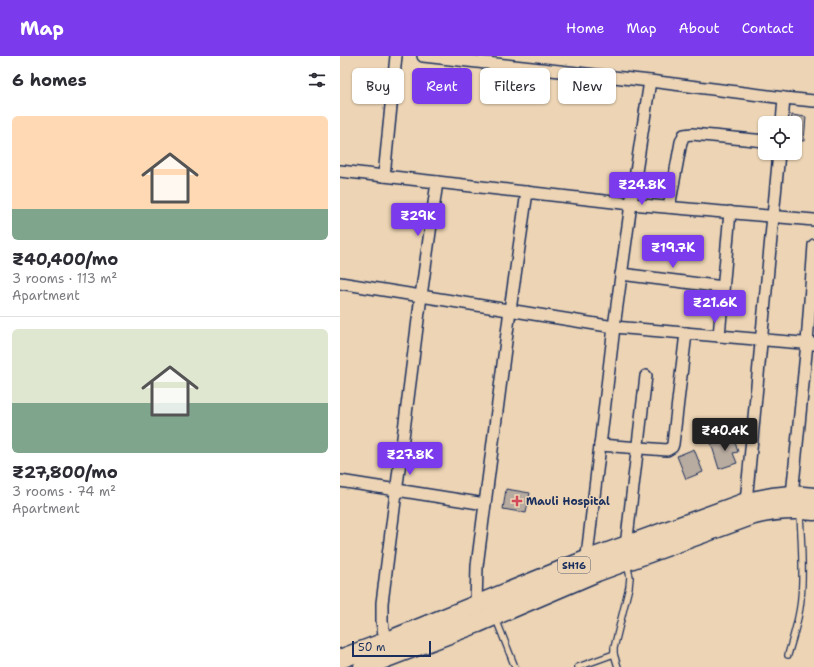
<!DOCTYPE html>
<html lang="en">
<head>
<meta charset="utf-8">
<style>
  :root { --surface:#fff; --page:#f2f2f3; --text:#2b2b33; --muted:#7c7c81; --line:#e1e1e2; --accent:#7c3aed }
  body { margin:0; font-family:"Shantell Sans",sans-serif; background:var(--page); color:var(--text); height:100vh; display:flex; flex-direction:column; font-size:15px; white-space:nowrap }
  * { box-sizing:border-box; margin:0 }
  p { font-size:13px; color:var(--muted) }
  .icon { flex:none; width:22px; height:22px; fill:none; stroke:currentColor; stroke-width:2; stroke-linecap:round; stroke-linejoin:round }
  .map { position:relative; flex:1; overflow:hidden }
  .details { display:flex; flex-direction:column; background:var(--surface); width:340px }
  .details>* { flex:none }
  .top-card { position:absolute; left:12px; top:12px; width:380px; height:36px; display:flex; gap:8px }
  .tools { position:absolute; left:418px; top:60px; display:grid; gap:8px }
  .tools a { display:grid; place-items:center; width:44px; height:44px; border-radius:6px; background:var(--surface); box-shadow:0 1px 3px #0004; font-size:20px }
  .scale { position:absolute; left:12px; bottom:10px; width:79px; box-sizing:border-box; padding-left:4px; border:2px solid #1b2f5e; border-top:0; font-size:11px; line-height:14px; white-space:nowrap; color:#1b2f5e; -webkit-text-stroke:3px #ecd4b4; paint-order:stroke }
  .price { position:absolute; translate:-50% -34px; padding:0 9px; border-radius:4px; background:var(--accent); color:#fff; font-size:13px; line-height:26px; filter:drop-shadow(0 1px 2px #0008) }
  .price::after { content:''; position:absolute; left:50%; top:24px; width:12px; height:9px; margin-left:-6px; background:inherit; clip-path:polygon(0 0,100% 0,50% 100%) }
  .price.current { background:#222; color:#fff }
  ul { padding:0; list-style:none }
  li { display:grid; align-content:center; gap:8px; height:212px; padding:0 12px }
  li+li { border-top:1px solid var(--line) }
  li span { display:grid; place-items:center; height:124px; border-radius:6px; color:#555 }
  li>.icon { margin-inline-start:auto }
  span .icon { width:72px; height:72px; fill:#fffc; stroke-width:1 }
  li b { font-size:17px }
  h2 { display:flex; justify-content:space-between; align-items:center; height:48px; padding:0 12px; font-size:17px }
  .tag { padding:0 14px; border-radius:6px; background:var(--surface); box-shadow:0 1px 3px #0004; font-size:14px; line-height:36px }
  .tag.current { background:var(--accent); color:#fff }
  header { display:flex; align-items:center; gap:24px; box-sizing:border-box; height:56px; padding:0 20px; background:var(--accent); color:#fff }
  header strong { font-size:19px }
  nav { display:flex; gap:22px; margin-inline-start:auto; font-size:14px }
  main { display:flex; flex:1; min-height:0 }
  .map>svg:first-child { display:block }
</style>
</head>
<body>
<header>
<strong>Map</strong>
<nav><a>Home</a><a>Map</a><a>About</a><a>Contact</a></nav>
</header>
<main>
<section class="details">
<h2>6 homes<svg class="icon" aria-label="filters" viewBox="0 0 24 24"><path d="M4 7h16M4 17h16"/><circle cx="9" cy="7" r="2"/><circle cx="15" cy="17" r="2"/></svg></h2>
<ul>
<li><span style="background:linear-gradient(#ffd9b3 75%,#7fa58c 0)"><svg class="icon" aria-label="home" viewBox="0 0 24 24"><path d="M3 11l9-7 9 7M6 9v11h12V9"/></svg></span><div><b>₹40,400/mo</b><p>3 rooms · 113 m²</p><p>Apartment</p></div></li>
<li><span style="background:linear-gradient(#dfe7d0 60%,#7fa58c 0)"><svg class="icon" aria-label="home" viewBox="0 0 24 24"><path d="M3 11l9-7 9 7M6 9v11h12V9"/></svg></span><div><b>₹27,800/mo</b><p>3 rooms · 74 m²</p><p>Apartment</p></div></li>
</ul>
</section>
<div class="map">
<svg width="474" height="611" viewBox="0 0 474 611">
  <rect width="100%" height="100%" fill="#ecd4b4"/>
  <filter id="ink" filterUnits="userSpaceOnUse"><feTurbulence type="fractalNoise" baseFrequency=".025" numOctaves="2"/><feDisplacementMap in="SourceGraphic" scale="8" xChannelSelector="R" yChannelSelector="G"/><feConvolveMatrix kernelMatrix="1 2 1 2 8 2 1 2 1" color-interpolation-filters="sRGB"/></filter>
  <g filter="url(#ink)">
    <g fill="#b8ab9f" stroke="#1b2f5e">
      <polygon points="452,59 466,61 464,85 455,84 455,67 451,67"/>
      <polygon points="393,380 398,396 393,397 397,407 379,413 371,387"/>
      <polygon points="354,393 363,416 346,423 337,400"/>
      <polygon points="166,433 190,437 186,457 163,453"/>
    </g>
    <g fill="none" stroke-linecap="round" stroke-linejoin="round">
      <defs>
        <g id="lane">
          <polyline points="156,563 175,611"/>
          <path d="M448,599C453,581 460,561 461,542C464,514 461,484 460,456"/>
          <polyline points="238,611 274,598"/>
          <polyline points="278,611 274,598 274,592 289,531 290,521 287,508"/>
        </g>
        <g id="street">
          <polyline points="83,0 310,25 444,42 474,45"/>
          <polyline points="442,67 444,42"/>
          <polyline points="0,115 291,148 474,164"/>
          <polyline points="44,120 56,0"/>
          <polyline points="329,151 341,86 344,79 352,78 425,85"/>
          <polyline points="281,218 383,231"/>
          <polyline points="0,227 274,271 474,288"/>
          <polyline points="379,280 390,156"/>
          <polyline points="260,389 327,394 332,391 333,388 346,277"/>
          <polyline points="0,425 145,448"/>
          <polyline points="452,439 467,287 474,189"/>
          <polyline points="407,451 406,446 439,97"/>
          <polyline points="286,490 306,320"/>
          <polyline points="246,508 274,271 291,148 310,25"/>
          <polyline points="136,554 136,549 137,510 170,254 187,136"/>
          <polyline points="46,591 42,566 42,547 81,240 97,126"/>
        </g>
        <g id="primary">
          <polyline points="0,603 45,586 246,504 406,446 432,441 452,439 474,441"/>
          <path d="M23,611L138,567L257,516L414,459C434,454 454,453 474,455"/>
        </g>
      </defs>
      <use href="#lane" stroke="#1b2f5e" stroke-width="8"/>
      <use href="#street" stroke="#1b2f5e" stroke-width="14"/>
      <use href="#primary" stroke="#1b2f5e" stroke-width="21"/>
      <use href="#lane" stroke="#ecd4b4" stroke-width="5.5"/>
      <use href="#street" stroke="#ecd4b4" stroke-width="11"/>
      <use href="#primary" stroke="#ecd4b4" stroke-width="18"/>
    </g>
  </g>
  <path fill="#d1495b" stroke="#ecd4b4" stroke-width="1.5" d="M175 439h4v4h4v4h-4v4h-4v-4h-4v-4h4z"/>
  <g text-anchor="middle" stroke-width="3" stroke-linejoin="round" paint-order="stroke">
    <rect fill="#ecd4b4" stroke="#5a6078" stroke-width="1" x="218" y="501" width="32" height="16" rx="3"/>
    <g font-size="10" font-weight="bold" fill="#1b2f5e">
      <text x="234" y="513">SH16</text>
    </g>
    <g font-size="11" font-weight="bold" fill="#1b2f5e" stroke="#ecd4b4" text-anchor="start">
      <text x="186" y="449">Mauli Hospital</text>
    </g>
  </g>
</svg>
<div class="tools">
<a><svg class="icon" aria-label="locate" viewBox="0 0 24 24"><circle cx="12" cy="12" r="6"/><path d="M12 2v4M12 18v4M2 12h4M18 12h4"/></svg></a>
</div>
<div class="scale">50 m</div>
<b class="price" style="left:302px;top:150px">₹24.8K</b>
<b class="price" style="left:78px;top:181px">₹29K</b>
<b class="price" style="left:333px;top:213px">₹19.7K</b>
<b class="price" style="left:375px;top:268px">₹21.6K</b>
<b class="price current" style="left:385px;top:396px">₹40.4K</b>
<b class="price" style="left:70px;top:420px">₹27.8K</b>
<div class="top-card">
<a class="tag">Buy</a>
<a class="tag current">Rent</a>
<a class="tag">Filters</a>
<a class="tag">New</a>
</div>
</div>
</main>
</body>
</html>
